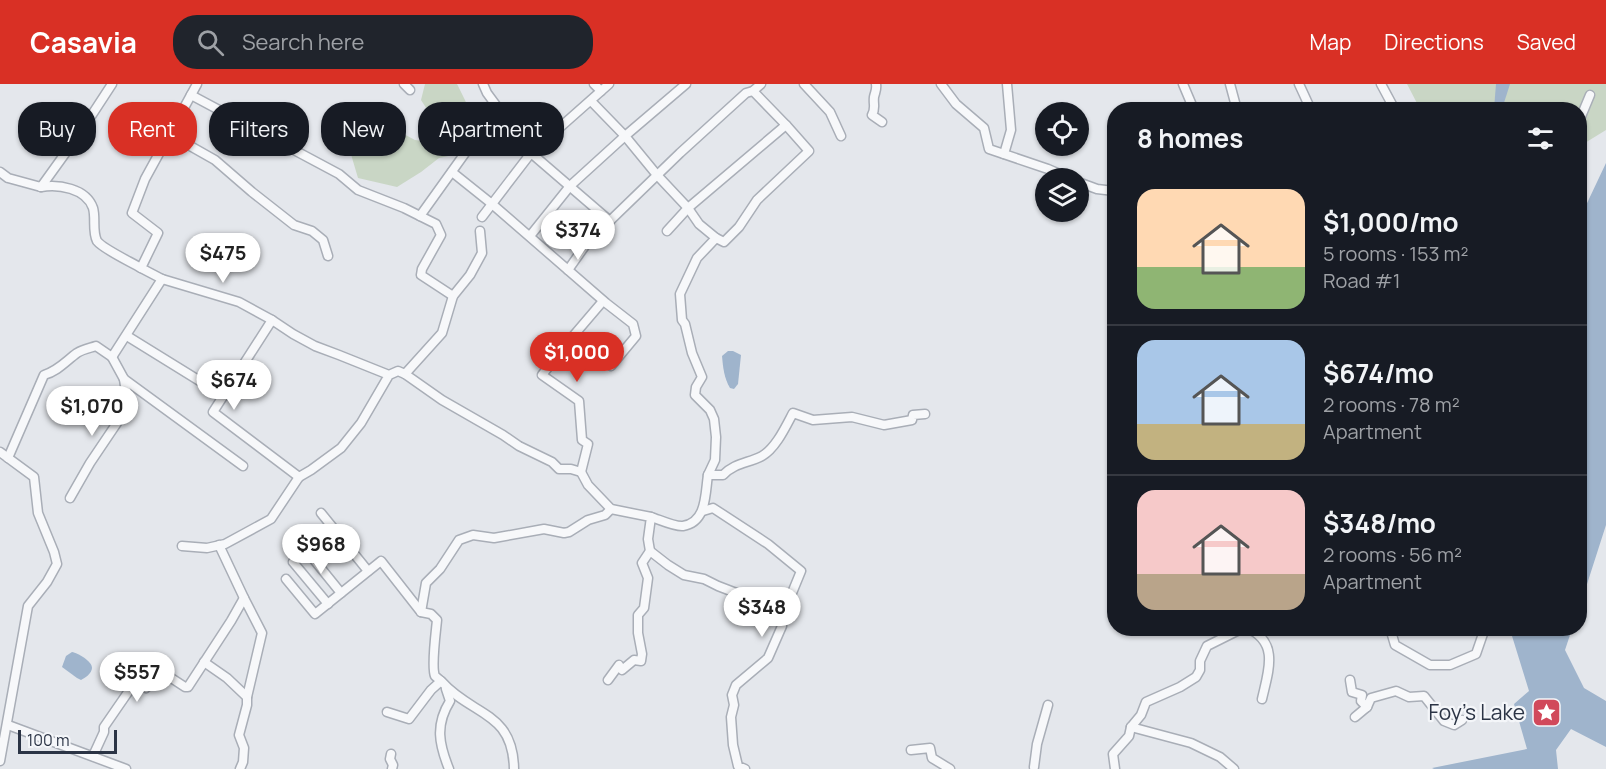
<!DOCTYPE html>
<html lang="en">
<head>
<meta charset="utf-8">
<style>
  :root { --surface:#171b24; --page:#20242c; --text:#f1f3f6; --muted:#9ea1a6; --line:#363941; --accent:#d93025 }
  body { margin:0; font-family:Manrope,sans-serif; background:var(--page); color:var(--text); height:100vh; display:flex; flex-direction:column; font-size:22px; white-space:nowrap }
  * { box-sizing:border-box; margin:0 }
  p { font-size:20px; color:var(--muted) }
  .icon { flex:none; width:33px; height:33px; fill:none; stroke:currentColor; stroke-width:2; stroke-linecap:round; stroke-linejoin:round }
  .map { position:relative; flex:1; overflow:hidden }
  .panel { position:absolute; left:1107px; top:18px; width:480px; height:534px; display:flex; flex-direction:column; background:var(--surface); border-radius:24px; box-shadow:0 2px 4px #0004 }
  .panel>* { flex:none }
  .hud { position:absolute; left:18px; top:18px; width:570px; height:54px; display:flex; gap:12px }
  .controls { position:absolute; left:1035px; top:18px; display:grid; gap:12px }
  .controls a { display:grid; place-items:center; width:54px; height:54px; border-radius:50%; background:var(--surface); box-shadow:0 2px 4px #0004; font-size:30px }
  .scale { position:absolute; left:18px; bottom:15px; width:99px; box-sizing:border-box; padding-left:6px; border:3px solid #2b3445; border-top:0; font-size:16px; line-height:21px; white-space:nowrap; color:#2b3445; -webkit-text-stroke:4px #f4f6f9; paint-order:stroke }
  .price { position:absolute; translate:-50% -51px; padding:0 14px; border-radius:21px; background:#fff; color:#222; font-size:20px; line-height:39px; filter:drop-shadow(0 2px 3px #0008) }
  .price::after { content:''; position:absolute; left:50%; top:36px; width:18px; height:14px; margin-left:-9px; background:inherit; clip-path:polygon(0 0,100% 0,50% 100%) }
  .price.current { background:var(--accent); color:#fff }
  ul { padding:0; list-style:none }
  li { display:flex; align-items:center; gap:18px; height:150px; padding:0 30px }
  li+li { border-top:2px solid var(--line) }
  li span { display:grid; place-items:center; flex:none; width:168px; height:120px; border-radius:18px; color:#555 }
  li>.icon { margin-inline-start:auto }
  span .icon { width:72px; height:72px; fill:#fffc; stroke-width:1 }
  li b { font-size:26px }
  h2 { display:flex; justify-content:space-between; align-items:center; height:72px; padding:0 30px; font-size:26px }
  .pill { padding:0 21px; border-radius:24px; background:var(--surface); box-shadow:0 2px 4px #0004; font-size:21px; line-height:54px }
  .pill.current { background:var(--accent); color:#fff }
  header { display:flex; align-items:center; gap:36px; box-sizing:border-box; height:84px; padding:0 30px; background:var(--accent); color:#fff }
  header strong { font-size:28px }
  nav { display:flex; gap:33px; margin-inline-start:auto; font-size:21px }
  .search { width:420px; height:54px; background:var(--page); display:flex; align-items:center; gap:15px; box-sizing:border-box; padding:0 21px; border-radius:24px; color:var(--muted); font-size:22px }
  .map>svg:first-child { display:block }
</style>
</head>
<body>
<header>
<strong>Casavia</strong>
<div class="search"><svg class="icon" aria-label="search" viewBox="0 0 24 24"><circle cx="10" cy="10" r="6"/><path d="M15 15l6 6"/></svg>Search here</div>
<nav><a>Map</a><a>Directions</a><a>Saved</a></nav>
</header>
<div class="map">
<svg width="1606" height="685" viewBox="0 0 1606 685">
  <rect width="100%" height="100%" fill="#e4e7ec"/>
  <g fill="#c9d6c5">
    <path d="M425,0H457C465,16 477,36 470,54C468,60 462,65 458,70L439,74L421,88L397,103L358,94L350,67L369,49L396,46L415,56L430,58L443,50L421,16Z"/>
    <polygon points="1407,0 1606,0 1606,46 1580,62 1580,26 1420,25"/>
  </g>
  <g fill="#9fb4cc">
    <polygon points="1496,0 1510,0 1502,25 1494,25"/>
    <polygon points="1606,79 1606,441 1580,522 1580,357 1583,346 1580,345 1580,134"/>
    <path d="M728,267H733L741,271L738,300L734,305L730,304C724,294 723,283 722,272Z"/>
    <polygon points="1515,545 1572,545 1565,566 1584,604 1606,617 1606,663 1571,645 1556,666 1558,685 1434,685 1432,684 1527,665 1514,620 1529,607 1512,552"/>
    <path d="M72,568C78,569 92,577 92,584C92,589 85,594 81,596L77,594L62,583L66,572Z"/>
  </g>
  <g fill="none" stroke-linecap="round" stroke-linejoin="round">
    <defs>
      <g id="street">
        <polyline points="404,0 410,6"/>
        <polyline points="483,0 487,9 531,69 610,137"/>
        <polyline points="594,0 601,7"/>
        <polyline points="804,0 830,28 841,52"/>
        <path d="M876,0C877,6 875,8 874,13C873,20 876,24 872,31L882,38"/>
        <polyline points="941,0 956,20 984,44 989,65 1048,85 1069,94"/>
        <polyline points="1183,0 1194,26"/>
        <polyline points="1230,0 1237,26"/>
        <polyline points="1299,0 1311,26"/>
        <polyline points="1381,0 1395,26"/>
        <polyline points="191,11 339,90 358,106 404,124 436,140 441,151 422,185 421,191 453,212"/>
        <polyline points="591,17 625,52 657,91 688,124 699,140 716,154 697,174 680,210 682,236 685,240 692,269 702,293 696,303 695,311 710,326 714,335 716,353 715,376 708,391"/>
        <polyline points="1580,35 1590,11"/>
        <polyline points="169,50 215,76 252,108 294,141 312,147 323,156 328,172"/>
        <polyline points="1004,70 1011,46 1007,0"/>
        <polyline points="0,88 8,94 41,103 82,46 112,0"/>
        <polyline points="452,88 492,120 606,219 633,240 636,252 611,282"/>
        <polyline points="1078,98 1097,105 1114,107"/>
        <path d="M41,103C58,100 86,104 93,124C96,134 92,147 97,157C103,165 131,178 141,184"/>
        <polyline points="420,132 483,44 499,25"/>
        <polyline points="482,133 531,69 609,0"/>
        <polyline points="667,147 688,124 786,41 753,7"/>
        <polyline points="530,152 570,102 625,52 686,0"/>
        <polyline points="716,154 724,158 739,143 757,116 809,67 786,41"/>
        <polyline points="568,186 587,159 680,69 746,9 753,7 761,0"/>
        <polyline points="162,195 239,218 272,236"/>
        <polyline points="127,252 224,312"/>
        <polyline points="112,273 124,295 243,382"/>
        <polyline points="405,290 442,249 453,212 470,191 482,169 480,147"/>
        <polyline points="389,291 339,271 315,262 293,250 272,236 213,328 299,393 311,386 341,364 361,339 389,291 398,287 405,290 442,316 503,351 519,362 552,378 559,385 571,385 581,388 588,401 611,425 651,433 648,455 650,467 642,479 648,494 644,524 638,531 638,549 642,570 641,577 634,576 622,586 619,581 608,596"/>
        <polyline points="0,368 34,393 38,429 54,468 57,480 47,498 28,522 0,677"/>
        <path d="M8,374L44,291C58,287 66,277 77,269C83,265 90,264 96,262L112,273L162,195L141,184L158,149L132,129L145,95L197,0"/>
        <polyline points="581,388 588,360 582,356 579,317 542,291 568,258 603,217"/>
        <path d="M70,414L90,379L127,324C130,313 125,307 124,295"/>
        <polyline points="703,427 713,424 768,460 801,487 792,509 780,521 782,542 768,574 736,601 732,611 734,621 731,633 733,661 738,682 745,685"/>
        <polyline points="321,429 368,487"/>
        <path d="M651,433C658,435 675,443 683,442C707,438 705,410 708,391H723C734,379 749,379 762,372C776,364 786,342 793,329L813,336L852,333L884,341L912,336L913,331L925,330"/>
        <polyline points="298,456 341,509"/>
        <polyline points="219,461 244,514"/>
        <polyline points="182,462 207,464 225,460 271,435 299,393"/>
        <polyline points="650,467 668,481 684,491 704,495 718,502 744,512 752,510 780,521"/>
        <polyline points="293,478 328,520"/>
        <path d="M286,495L315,530L381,477L421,528L431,530L437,536C436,547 431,583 435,592C435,592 441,597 442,598C472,632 513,627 514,685"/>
        <polyline points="421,528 426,499 440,485 459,456 473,451 494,454 544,445 564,449 569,448 588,436 605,431 611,425"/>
        <path d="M1247,544C1280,558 1268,588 1262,615"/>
        <polyline points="1390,544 1395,561 1430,581 1450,581 1476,570 1485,544"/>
        <polyline points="1256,548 1283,544"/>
        <polyline points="204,578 227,594 247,613 247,621 239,651 244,664 243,678 240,685"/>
        <polyline points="1350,596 1352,608 1362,611 1361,617 1367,623 1355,633"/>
        <path d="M446,605L450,617C435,641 439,660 449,685"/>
        <polyline points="1367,623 1371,614 1396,607 1409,613 1424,612 1444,637 1454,641 1462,636"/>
        <polyline points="387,628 409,635 431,606 441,597"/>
        <polyline points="8,641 126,685"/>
        <polyline points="1131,643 1191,659 1220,673 1234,685"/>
        <polyline points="911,666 930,664 932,674 950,685"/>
        <polyline points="391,670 390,675 393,681 392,685"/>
        <polyline points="93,672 104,648 104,643 135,598 146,604 159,586 185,603 188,603 231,537 244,514 262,549 247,613"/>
        <polyline points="1034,683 1037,660 1048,621"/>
        <polyline points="1115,685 1113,670 1129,652 1131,643 1141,631 1146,618 1180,603 1196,593 1200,586 1200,577 1207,562 1237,547 1238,544"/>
      </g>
    </defs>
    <use href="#street" stroke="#a9aeb7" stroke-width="11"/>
    <use href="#street" stroke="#f7f8fa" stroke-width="8"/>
  </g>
  <defs>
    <symbol id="sight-square" viewBox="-11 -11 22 22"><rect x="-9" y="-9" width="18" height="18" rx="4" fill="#d1495b" stroke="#f4f6f9"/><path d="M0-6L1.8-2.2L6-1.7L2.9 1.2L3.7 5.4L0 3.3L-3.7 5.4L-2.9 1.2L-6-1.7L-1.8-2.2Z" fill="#fff"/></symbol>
  </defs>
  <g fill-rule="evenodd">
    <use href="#sight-square" x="1530" y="612" width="33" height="33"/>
  </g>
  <g text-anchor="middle" stroke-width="4.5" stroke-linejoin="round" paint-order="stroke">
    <g font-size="21" fill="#2b3445" stroke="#f4f6f9" text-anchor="end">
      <text x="1525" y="636">Foy's Lake</text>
    </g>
  </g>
</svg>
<div class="controls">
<a><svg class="icon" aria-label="locate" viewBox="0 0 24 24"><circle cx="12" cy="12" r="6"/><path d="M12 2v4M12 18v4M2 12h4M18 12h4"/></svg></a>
<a><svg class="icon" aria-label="layers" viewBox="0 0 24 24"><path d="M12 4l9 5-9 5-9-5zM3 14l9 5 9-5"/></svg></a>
</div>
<div class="scale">100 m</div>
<b class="price" style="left:578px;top:177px">$374</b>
<b class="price" style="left:223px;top:200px">$475</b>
<b class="price current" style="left:577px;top:299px">$1,000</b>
<b class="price" style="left:234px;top:327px">$674</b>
<b class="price" style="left:92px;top:353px">$1,070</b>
<b class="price" style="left:321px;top:491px">$968</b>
<b class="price" style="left:762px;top:554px">$348</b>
<b class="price" style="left:137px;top:619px">$557</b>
<div class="hud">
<a class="pill">Buy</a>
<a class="pill current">Rent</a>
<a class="pill">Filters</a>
<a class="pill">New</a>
<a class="pill">Apartment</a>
</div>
<section class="panel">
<h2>8 homes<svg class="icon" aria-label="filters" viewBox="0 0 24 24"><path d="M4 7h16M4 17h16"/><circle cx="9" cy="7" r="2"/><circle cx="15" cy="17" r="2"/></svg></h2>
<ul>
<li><span style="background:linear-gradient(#ffd9b3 65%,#8fb573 0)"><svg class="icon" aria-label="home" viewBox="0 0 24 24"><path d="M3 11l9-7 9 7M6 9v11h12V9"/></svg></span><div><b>$1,000/mo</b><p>5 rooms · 153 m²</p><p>Road #1</p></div></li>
<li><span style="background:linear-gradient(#a9c7e8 70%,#c2b280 0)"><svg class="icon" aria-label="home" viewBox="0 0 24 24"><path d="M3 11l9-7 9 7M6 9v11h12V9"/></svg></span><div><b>$674/mo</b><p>2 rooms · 78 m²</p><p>Apartment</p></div></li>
<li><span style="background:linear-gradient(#f6c9c9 70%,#b9a48a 0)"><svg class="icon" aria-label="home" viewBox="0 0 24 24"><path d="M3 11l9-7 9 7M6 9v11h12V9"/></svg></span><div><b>$348/mo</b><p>2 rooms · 56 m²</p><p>Apartment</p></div></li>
</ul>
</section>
</div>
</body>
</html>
